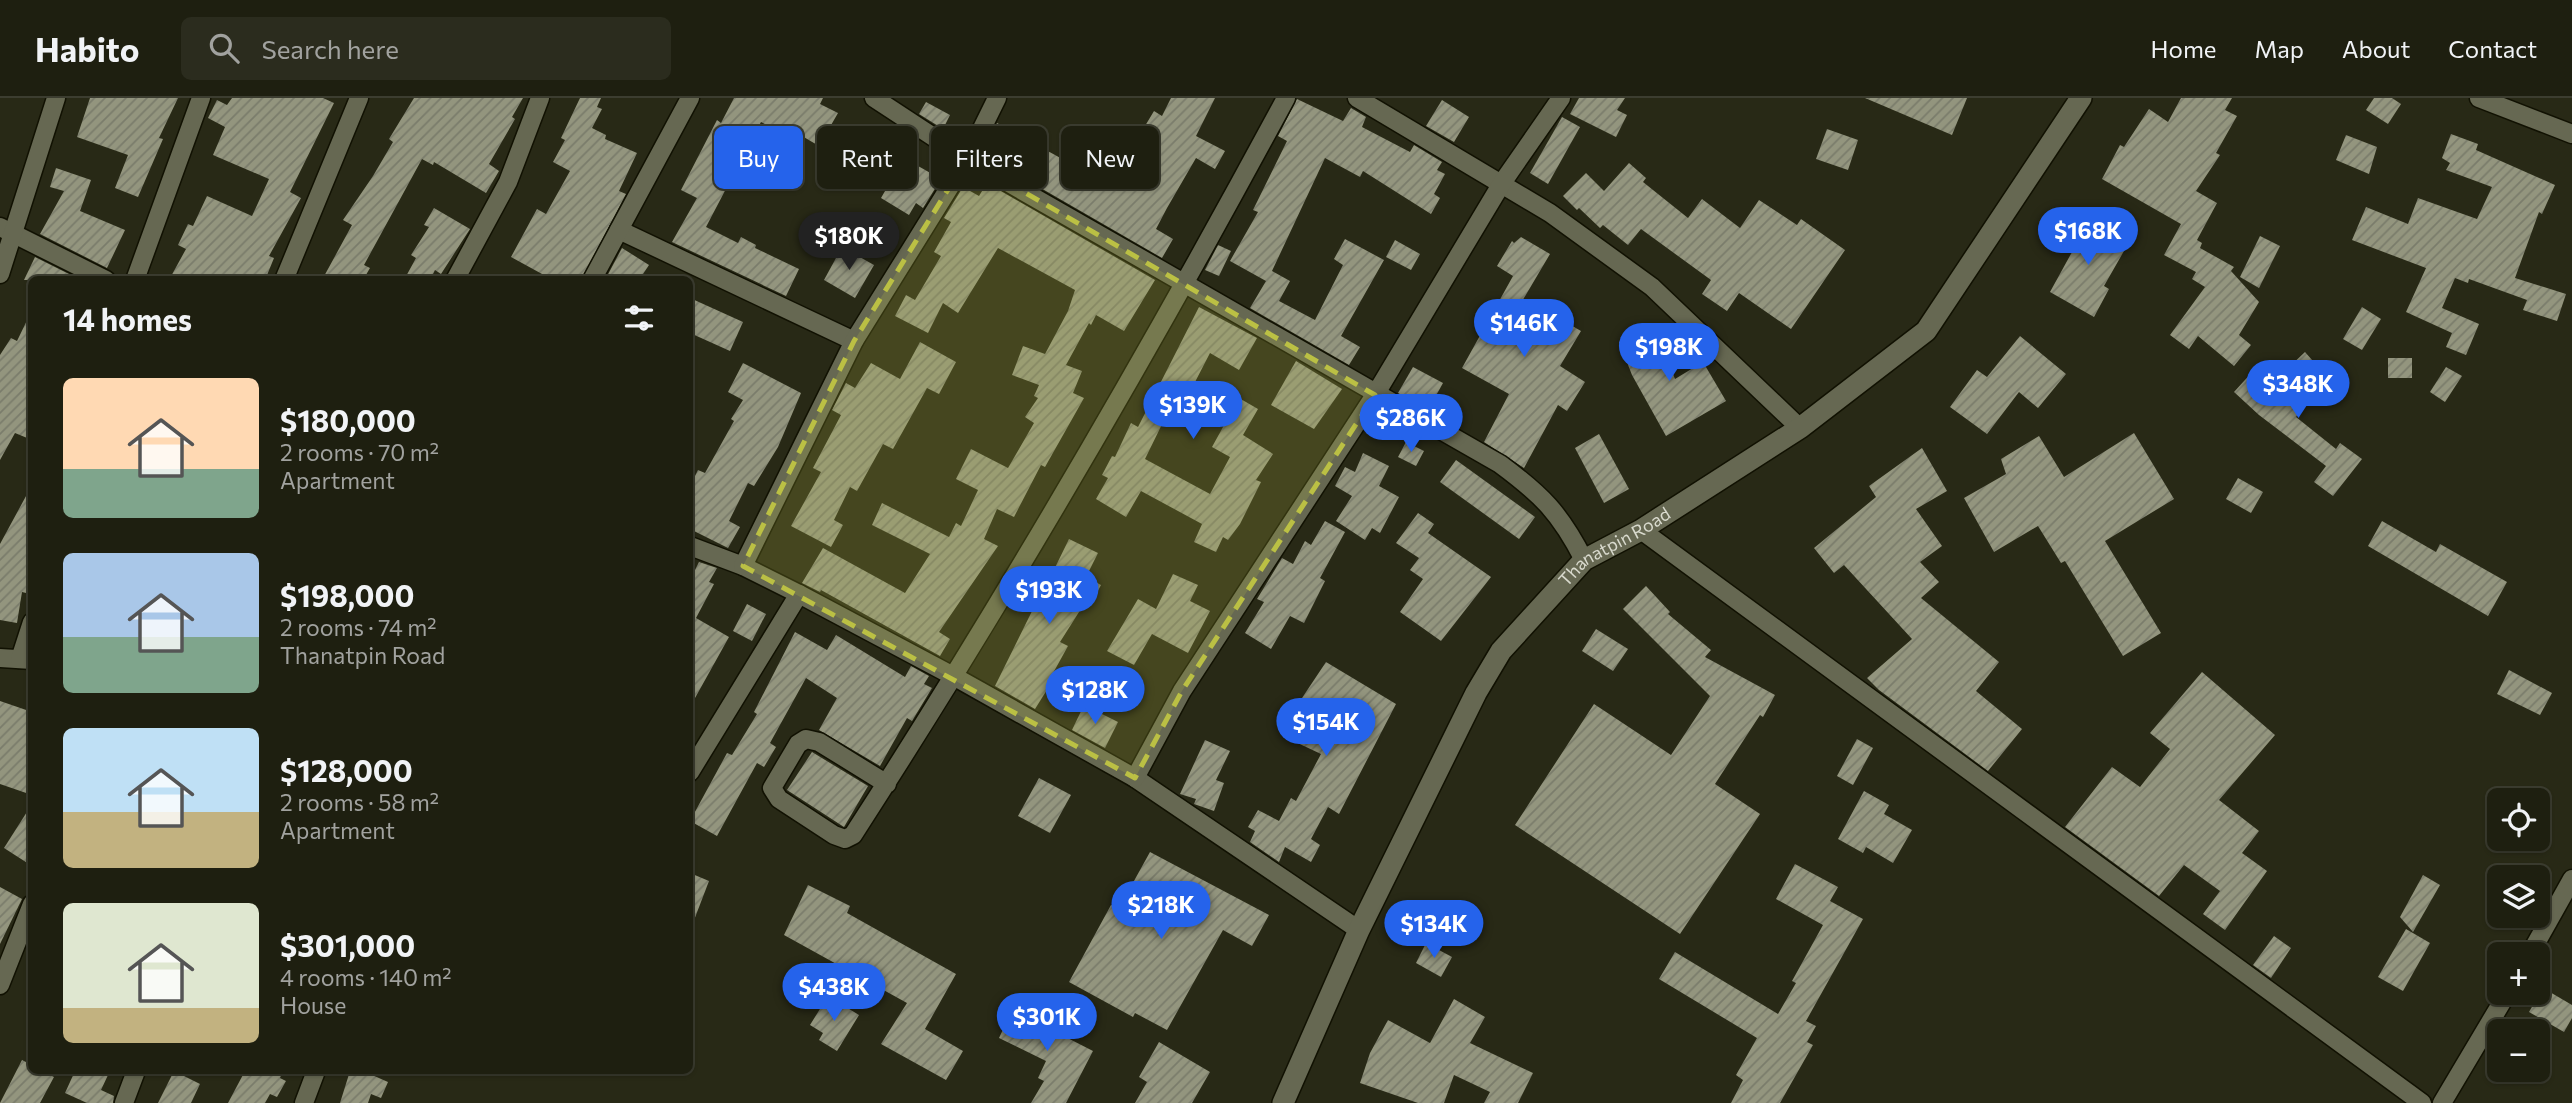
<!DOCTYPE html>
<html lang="en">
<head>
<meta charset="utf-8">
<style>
  :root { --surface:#1e1f10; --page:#2b2c1e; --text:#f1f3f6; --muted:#a1a29f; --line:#3c3d30; --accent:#2563eb }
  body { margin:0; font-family:Commissioner,sans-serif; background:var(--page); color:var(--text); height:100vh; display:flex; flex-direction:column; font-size:26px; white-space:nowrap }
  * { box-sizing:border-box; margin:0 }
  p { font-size:23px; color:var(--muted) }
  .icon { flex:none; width:38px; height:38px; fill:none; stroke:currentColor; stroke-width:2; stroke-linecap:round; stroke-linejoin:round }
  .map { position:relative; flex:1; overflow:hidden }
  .drawer { position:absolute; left:28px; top:178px; width:665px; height:798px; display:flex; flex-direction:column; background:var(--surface); border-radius:10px; box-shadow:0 2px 5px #0004,0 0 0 2px var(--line) }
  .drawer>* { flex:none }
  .guide { position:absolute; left:714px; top:28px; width:665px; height:63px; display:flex; gap:14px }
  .tools { position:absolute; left:2487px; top:690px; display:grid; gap:14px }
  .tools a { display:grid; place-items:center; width:63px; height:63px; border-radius:10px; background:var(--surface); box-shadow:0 2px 5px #0004,0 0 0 2px var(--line); font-size:35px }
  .price { position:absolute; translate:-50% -60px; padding:0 16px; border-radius:24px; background:var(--accent); color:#fff; font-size:23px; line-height:46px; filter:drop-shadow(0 2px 4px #0008) }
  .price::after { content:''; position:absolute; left:50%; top:42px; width:21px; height:16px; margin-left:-10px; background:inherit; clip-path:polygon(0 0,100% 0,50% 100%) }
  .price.selected { background:#222; color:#fff }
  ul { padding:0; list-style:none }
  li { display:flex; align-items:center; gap:21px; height:175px; padding:0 35px }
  li span { display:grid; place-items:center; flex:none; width:196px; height:140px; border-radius:10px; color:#555 }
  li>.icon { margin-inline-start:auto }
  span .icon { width:84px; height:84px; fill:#fffc; stroke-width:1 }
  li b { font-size:30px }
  h2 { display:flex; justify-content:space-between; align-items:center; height:84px; padding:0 35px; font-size:30px }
  .chip { padding:0 24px; border-radius:10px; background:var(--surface); box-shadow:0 2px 5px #0004,0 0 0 2px var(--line); font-size:24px; line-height:63px }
  .chip.selected { background:var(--accent); color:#fff }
  header { display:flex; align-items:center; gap:42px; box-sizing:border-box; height:98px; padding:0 35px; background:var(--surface); border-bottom:2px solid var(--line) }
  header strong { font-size:33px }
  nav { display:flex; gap:38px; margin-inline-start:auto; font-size:24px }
  .search { width:490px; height:63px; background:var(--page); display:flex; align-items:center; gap:18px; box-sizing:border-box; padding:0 24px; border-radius:10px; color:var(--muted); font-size:26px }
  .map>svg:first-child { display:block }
</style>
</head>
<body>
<header>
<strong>Habito</strong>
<div class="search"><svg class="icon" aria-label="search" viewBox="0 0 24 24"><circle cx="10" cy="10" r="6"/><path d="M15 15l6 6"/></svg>Search here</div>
<nav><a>Home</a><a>Map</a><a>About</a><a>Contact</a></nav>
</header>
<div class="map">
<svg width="2572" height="1005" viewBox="0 0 2572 1005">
  <defs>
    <pattern id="building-hatch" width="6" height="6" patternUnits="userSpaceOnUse" patternTransform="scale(1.75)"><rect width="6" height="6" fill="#93957e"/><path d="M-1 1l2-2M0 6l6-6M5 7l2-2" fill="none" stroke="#7a7c6b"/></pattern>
  </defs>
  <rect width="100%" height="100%" fill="#282916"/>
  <g fill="url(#building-hatch)">
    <polygon points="90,0 178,0 159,40 163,41 138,99 115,90 128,57 77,39"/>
    <polygon points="232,0 323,0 334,5 290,94 301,100 269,158 274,160 265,182 169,182 186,151 178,147 188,126 193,128 207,98 252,118 269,81 213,57 225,29 208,20 217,2 227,7"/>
    <polygon points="414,0 523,0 512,19 515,21 489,66 499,73 486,95 434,64 433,67 422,61 364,167 370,170 363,182 322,182 352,127 343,122 373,78 393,44 389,41"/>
    <polygon points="580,0 601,0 597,9 602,11 592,30 606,37 605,41 637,55 619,93 626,96 581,182 553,182 511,159 537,111 546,116 570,73 553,64 565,42 561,40"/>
    <polygon points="734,0 823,0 820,6 838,15 819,48 802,38 798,44 761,24 706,129 738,145 741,139 756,147 755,150 799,171 786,198 672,144 697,100 681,92 717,22 721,25"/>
    <polygon points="1171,0 1215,0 1196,38 1225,53 1215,71 1196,60 1167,110 1156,131 1173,141 1162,160 982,56 997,25 1075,68 1078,61 1109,75 1123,49 1130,53 1154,13 1162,18"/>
    <polygon points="1579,0 1625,0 1617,12 1627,17 1616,39 1570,16"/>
    <polygon points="1865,0 1967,0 1952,37"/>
    <polygon points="2181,0 2232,0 2225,12 2237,18 2216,55 2220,57 2196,93 2217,105 2197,142 2202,145 2200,150 2234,169 2231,173 2259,204 2239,237 2251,247 2234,268 2198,238 2189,251 2170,237 2205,189 2192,181 2196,174 2164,157 2181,126 2102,81 2120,47 2124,49 2149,11 2168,24"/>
    <polygon points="2374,0 2392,0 2401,6 2388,26 2366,12"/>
    <polygon points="1297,1 1343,23 1351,10 1366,19 1362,29 1410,54 1414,47 1442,64 1437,72 1445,76 1434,96 1440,100 1431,116 1363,73 1360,79 1325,60 1272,173 1290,183 1279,203 1315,222 1343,167 1334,161 1345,141 1384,162 1341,238 1360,249 1349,267 1250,210 1266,183 1230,163 1258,114 1253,112 1287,43 1278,38"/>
    <polygon points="1442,2 1469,19 1454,44 1426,28"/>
    <polygon points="926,4 950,17 943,31 919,16"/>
    <polygon points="1562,19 1580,29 1548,86 1530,75"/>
    <polygon points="1827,31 1858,42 1848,72 1816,61"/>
    <polygon points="2451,36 2478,46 2476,52 2555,87 2542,116 2539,114 2515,180 2566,196 2557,223 2523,212 2527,202 2469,181 2468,185 2455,180 2442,210 2479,226 2466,257 2446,249 2452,235 2406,214 2426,170 2352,142 2366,109 2408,126 2418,100 2477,121 2492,89 2446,72 2450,65 2442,60"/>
    <polygon points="2346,37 2377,49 2369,76 2336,62"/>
    <polygon points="904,60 941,81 923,110 916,105 909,117 881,100"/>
    <polygon points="1629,65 1646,80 1643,84 1688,120 1702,101 1740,130 1759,102 1797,127 1801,121 1845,152 1791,231 1739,195 1727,213 1702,196 1711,182 1641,131 1628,147 1603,127 1600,130 1579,110 1577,112 1563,98 1586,75 1604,93"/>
    <polygon points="56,70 91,82 80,113 125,132 107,170 40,136 64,93 50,89"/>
    <polygon points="987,85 1155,182 1124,233 1096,217 1091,227 1089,225 1066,267 1082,273 1073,295 1084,300 1045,369 1041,367 1014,419 997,411 984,441 998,448 939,534 950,541 940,558 821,492 820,494 802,485 823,450 905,495 930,456 872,427 882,405 949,439 956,425 961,428 978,392 956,381 971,351 1008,370 1034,325 1025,319 1038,300 1034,298 1039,287 1012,277 1023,248 1045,256 1068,213 1075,192 998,150 958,215 943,205 928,235 895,218 906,197 915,202 941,158 934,154 951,124 944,120 963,89 979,98"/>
    <polygon points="434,110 470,131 441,176 435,172 430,182 404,182 416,160 411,157 429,129 424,127"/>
    <polygon points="2080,119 2128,146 2104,188 2109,191 2094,219 2050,194 2072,154 2063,149"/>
    <polygon points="2260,138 2280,148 2259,190 2240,179"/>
    <polygon points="1521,139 1550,156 1521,205 1560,226 1562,222 1581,233 1560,268 1585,284 1567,313 1558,307 1524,370 1484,344 1509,296 1462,270 1513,178 1497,168 1512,143 1514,145"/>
    <polygon points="1395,142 1420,156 1411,172 1386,159"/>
    <polygon points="1218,147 1231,153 1219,178 1205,172"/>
    <polygon points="842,149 874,167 855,200 824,182"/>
    <polygon points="622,150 649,167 639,182 605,182"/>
    <polygon points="35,159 81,182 24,182"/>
    <polygon points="690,200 743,224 730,253 690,235"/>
    <polygon points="1199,209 1257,240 1239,272 1210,255 1179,315 1170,310 1145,361 1210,396 1230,359 1212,349 1239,300 1258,311 1243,337 1273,356 1256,382 1261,384 1240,426 1228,442 1223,439 1216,454 1194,444 1202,426 1141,393 1126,419 1096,401 1108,380 1102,377 1112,358 1115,359 1131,325 1138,329"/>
    <polygon points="2362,209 2381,221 2362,252 2343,241"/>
    <polygon points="32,212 32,342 15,335 0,362 0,257 11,240 17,243"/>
    <polygon points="1655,230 1675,281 1703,264 1726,303 1666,338 1632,277 1619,244"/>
    <polygon points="2020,238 2066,276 2038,310 2019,294 1987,336 1950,309 1977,272 1987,279"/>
    <polygon points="920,244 956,264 939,296 927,290 893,351 883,346 857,393 850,389 834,422 843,427 831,449 791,428 821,374 813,370 841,317 832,312 846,285 855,290 871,265 900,281"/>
    <polygon points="2305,254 2320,271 2286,303 2300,313 2296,319 2336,351 2340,345 2362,361 2333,398 2314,384 2326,368 2259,317 2234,294 2254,272 2270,287"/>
    <rect x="2388" y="260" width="24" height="20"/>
    <polygon points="1296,263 1342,291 1314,331 1271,307"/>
    <polygon points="743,265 801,295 778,349 754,388 748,385 729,423 740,429 728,450 690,431 690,388 698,372 705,375 734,323 731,321 743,302 728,294"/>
    <polygon points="1413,269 1443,285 1428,312 1398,295"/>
    <polygon points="2446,269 2462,278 2445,304 2430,294"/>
    <polygon points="2134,335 2174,401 2105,443 2161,535 2123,558 2065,463 2061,465 2038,428 1994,454 1964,400 2006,376 2001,361 2039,338 2064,379"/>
    <polygon points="1599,336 1629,391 1604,405 1575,350"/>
    <polygon points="1406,344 1424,353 1416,368 1398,359"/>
    <polygon points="1922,350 1947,393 1916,411 1942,448 1920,464 1939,484 1921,500 1999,564 1976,593 2022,631 1988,673 1879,592 1867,580 1912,541 1844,467 1834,475 1814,450 1876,399 1869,388"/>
    <polygon points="1363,355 1389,368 1379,388 1399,399 1380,435 1372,430 1365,442 1336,423 1352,398 1335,388 1345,369 1355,374"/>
    <polygon points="1456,362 1535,419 1519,441 1440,384"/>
    <polygon points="2238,380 2263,394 2251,415 2226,401"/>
    <polygon points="32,387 32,478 26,495 22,494 17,525 0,522 0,446"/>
    <polygon points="1418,415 1434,426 1428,435 1491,479 1441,543 1400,514 1423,481 1410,472 1419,460 1396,445"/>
    <polygon points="1325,423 1345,434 1320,480 1325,483 1304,525 1290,518 1271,551 1245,535 1264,504 1257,501 1282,460 1293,466 1305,443 1311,447"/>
    <polygon points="2382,423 2436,454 2440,446 2507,484 2488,518 2368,448"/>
    <polygon points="1069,441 1098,455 1086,479 1101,487 1091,506 1086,503 1060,544 1068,548 1052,577 1055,579 1035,611 995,588 1036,505 1033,503 1045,485 1047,486"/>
    <polygon points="699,464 717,470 709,484 714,486 696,520 729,539 690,609 690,482"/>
    <polygon points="1173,476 1198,487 1190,503 1210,513 1188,555 1152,536 1134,567 1107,553 1138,501 1156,511"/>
    <polygon points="1646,488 1670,514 1668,516 1711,552 1705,559 1775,597 1763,619 1760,617 1715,686 1760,716 1680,836 1515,727 1594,606 1671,657 1710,598 1623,511"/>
    <polygon points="747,506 766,516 752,543 733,533"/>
    <polygon points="1596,531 1628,551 1613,573 1582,553"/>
    <polygon points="795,534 827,552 836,537 905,579 911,568 929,578 924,586 932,590 912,623 907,620 880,668 819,632 837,600 806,580 770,645 776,649 764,669 757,665 717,738 690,723 727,655 732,657 757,616 754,614"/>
    <polygon points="1326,564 1396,606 1339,716 1328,709 1311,741 1320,747 1311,764 1285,749 1279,764 1250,744 1255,733 1248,729 1258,712 1279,723 1291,700 1296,703 1321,656 1287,640 1301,612 1296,609"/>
    <polygon points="2509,572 2552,595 2540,617 2497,596"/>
    <polygon points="2202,574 2275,637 2219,702 2259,733 2242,755 2267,773 2225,832 2203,816 2220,793 2184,767 2159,798 2065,729 2112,669 2140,689 2170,651 2150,635"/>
    <polygon points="0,603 32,614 32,697 0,686"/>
    <polygon points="1084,607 1118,624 1105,650 1072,632"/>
    <polygon points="1857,641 1873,650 1853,687 1837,678"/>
    <polygon points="1205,642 1230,653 1216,682 1224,685 1214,713 1194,706 1196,701 1180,696"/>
    <polygon points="812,654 868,688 844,729 787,692"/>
    <polygon points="1039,680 1071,697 1050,735 1018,718"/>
    <polygon points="1864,693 1889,707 1884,716 1912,732 1893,765 1866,749 1863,755 1838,741"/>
    <polygon points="32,706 32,768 4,750"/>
    <polygon points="1150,754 1269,817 1252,848 1223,832 1167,932 1135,915 1133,919 1069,884 1111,807 1119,810"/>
    <polygon points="1795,766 1838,789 1830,803 1863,821 1806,923 1816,928 1807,944 1813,947 1780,1005 1731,1005 1743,982 1736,977 1757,940 1659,881 1675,854 1778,916 1796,885 1792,883 1823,827 1776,801"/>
    <polygon points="690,775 709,783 691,830 690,830"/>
    <polygon points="2423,777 2440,787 2413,834 2400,819"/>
    <polygon points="808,787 850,808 847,815 956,876 925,931 963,953 946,982 881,946 907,905 784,837"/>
    <polygon points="0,789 22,801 0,846"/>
    <polygon points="2406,831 2430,845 2403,893 2378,879"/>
    <polygon points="2274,838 2291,850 2271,880 2253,867"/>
    <polygon points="1426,845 1452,859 1441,879 1416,865"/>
    <polygon points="2543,890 2572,907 2572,920 2564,934 2529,914"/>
    <polygon points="828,898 859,917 837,953 819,942 823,935 810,927"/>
    <polygon points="1454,901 1485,919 1470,945 1533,975 1518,1005 1484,1005 1490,994 1454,977 1444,1005 1418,1005 1360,985 1370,955 1388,922 1430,945"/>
    <polygon points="1016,904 1052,921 1048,930 1093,953 1066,1005 1031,1005 1044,983 1038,980 1046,963 999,940"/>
    <polygon points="1159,944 1210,974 1192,1005 1135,1005 1147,984 1139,979"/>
    <polygon points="22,962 32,967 32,973 42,973 54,979 40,1005 0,1005"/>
    <polygon points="75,973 99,973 108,977 101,992 114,998 113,1005 87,1005 65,995"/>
    <polygon points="174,973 200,986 191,1005 158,1005"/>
    <polygon points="245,973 283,973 280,980 286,983 277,999 270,996 265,1005 228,1005"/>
    <polygon points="350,973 363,973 388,984 381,1000 371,996 368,1005 340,1005"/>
  </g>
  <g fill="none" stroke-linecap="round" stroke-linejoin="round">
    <defs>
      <g id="minor">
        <path d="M874,0L967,61L1500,366C1542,397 1560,415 1584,462"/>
        <polyline points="1357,0 1550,115 1652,189 1800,330"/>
        <polyline points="2479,0 2572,36"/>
        <polyline points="0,129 106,182"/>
        <polyline points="619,132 854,243"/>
        <polyline points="0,176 56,0"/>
        <polyline points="135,182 201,0"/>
        <polyline points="284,182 359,0"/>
        <polyline points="455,182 508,84 540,0"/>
        <polyline points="592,182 690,0"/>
        <polyline points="1641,432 2422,1005"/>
        <polyline points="690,448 743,468 799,496 955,579 1135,680 1359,832"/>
        <polyline points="743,468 854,243 967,61 997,0"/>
        <polyline points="0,560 32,562"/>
        <polyline points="20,561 32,524"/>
        <polyline points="690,674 799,496"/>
        <polyline points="1135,680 1182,593 1375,297 1502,85 1561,0"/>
        <path d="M887,686L819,644L806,641L798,646L772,690L779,701L834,737L845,741L853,737C1008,497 1151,251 1286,0"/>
        <polyline points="2530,856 2572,781"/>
        <polyline points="0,887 32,806"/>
        <polyline points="124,1005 136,973"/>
        <polyline points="304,1005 316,973"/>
        <polyline points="2442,1005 2508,894"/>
      </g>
      <g id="secondary">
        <path id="s1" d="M1283,1005L1359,832L1476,595L1501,553L1584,462L1641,432L1800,330L1926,233L2081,0"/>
      </g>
    </defs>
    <use href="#minor" stroke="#111102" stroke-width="21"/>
    <use href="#secondary" stroke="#111102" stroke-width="24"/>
    <use href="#minor" stroke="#666852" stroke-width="18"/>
    <use href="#secondary" stroke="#666852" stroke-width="21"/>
  </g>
  <path fill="#bbc044" fill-opacity="0.2" stroke="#bbc044" stroke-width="5" stroke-dasharray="14 9" stroke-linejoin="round" d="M967,61L1375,297L1182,593L1135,680L743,468L854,243Z"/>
  <g text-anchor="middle" stroke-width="7" stroke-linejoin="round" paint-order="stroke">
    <g font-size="18" fill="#d9dace" stroke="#282916">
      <text dy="6" stroke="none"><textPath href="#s1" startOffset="658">Thanatpin Road</textPath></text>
    </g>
  </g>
</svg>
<div class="tools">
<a><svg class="icon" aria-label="locate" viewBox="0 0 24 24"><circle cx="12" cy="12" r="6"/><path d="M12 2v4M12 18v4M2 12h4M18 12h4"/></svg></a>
<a><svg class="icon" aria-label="layers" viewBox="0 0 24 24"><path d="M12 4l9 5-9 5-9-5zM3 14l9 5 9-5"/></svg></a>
<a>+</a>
<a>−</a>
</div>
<b class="price" style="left:2088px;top:169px">$168K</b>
<b class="price selected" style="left:849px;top:174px">$180K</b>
<b class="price" style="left:1524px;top:261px">$146K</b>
<b class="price" style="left:1669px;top:285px">$198K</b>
<b class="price" style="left:2298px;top:322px">$348K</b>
<b class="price" style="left:1193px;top:343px">$139K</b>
<b class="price" style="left:1411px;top:356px">$286K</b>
<b class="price" style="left:1049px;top:528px">$193K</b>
<b class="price" style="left:1095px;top:628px">$128K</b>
<b class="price" style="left:1326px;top:660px">$154K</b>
<b class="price" style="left:1161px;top:843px">$218K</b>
<b class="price" style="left:1434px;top:862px">$134K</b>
<b class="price" style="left:834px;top:925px">$438K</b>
<b class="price" style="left:1047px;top:955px">$301K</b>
<div class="guide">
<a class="chip selected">Buy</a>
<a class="chip">Rent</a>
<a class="chip">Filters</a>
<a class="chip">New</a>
</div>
<section class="drawer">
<h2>14 homes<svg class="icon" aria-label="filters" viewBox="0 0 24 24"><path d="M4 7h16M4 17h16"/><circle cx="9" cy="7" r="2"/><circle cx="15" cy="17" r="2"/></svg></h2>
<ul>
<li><span style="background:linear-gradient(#ffd9b3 65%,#7fa58c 0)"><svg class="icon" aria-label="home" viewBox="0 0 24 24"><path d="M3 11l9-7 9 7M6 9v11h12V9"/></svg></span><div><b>$180,000</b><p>2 rooms · 70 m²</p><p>Apartment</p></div></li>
<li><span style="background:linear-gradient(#a9c7e8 60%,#7fa58c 0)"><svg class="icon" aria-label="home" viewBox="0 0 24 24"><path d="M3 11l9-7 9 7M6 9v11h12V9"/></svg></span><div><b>$198,000</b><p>2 rooms · 74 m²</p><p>Thanatpin Road</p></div></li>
<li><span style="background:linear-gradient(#bfe0f5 60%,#c2b280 0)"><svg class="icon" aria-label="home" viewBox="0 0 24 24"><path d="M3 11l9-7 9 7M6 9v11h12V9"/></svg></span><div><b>$128,000</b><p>2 rooms · 58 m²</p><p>Apartment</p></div></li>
<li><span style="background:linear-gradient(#dfe7d0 75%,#c2b280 0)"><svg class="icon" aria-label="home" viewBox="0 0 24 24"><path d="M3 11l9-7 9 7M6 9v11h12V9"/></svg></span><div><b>$301,000</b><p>4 rooms · 140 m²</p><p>House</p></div></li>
</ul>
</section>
</div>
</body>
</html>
